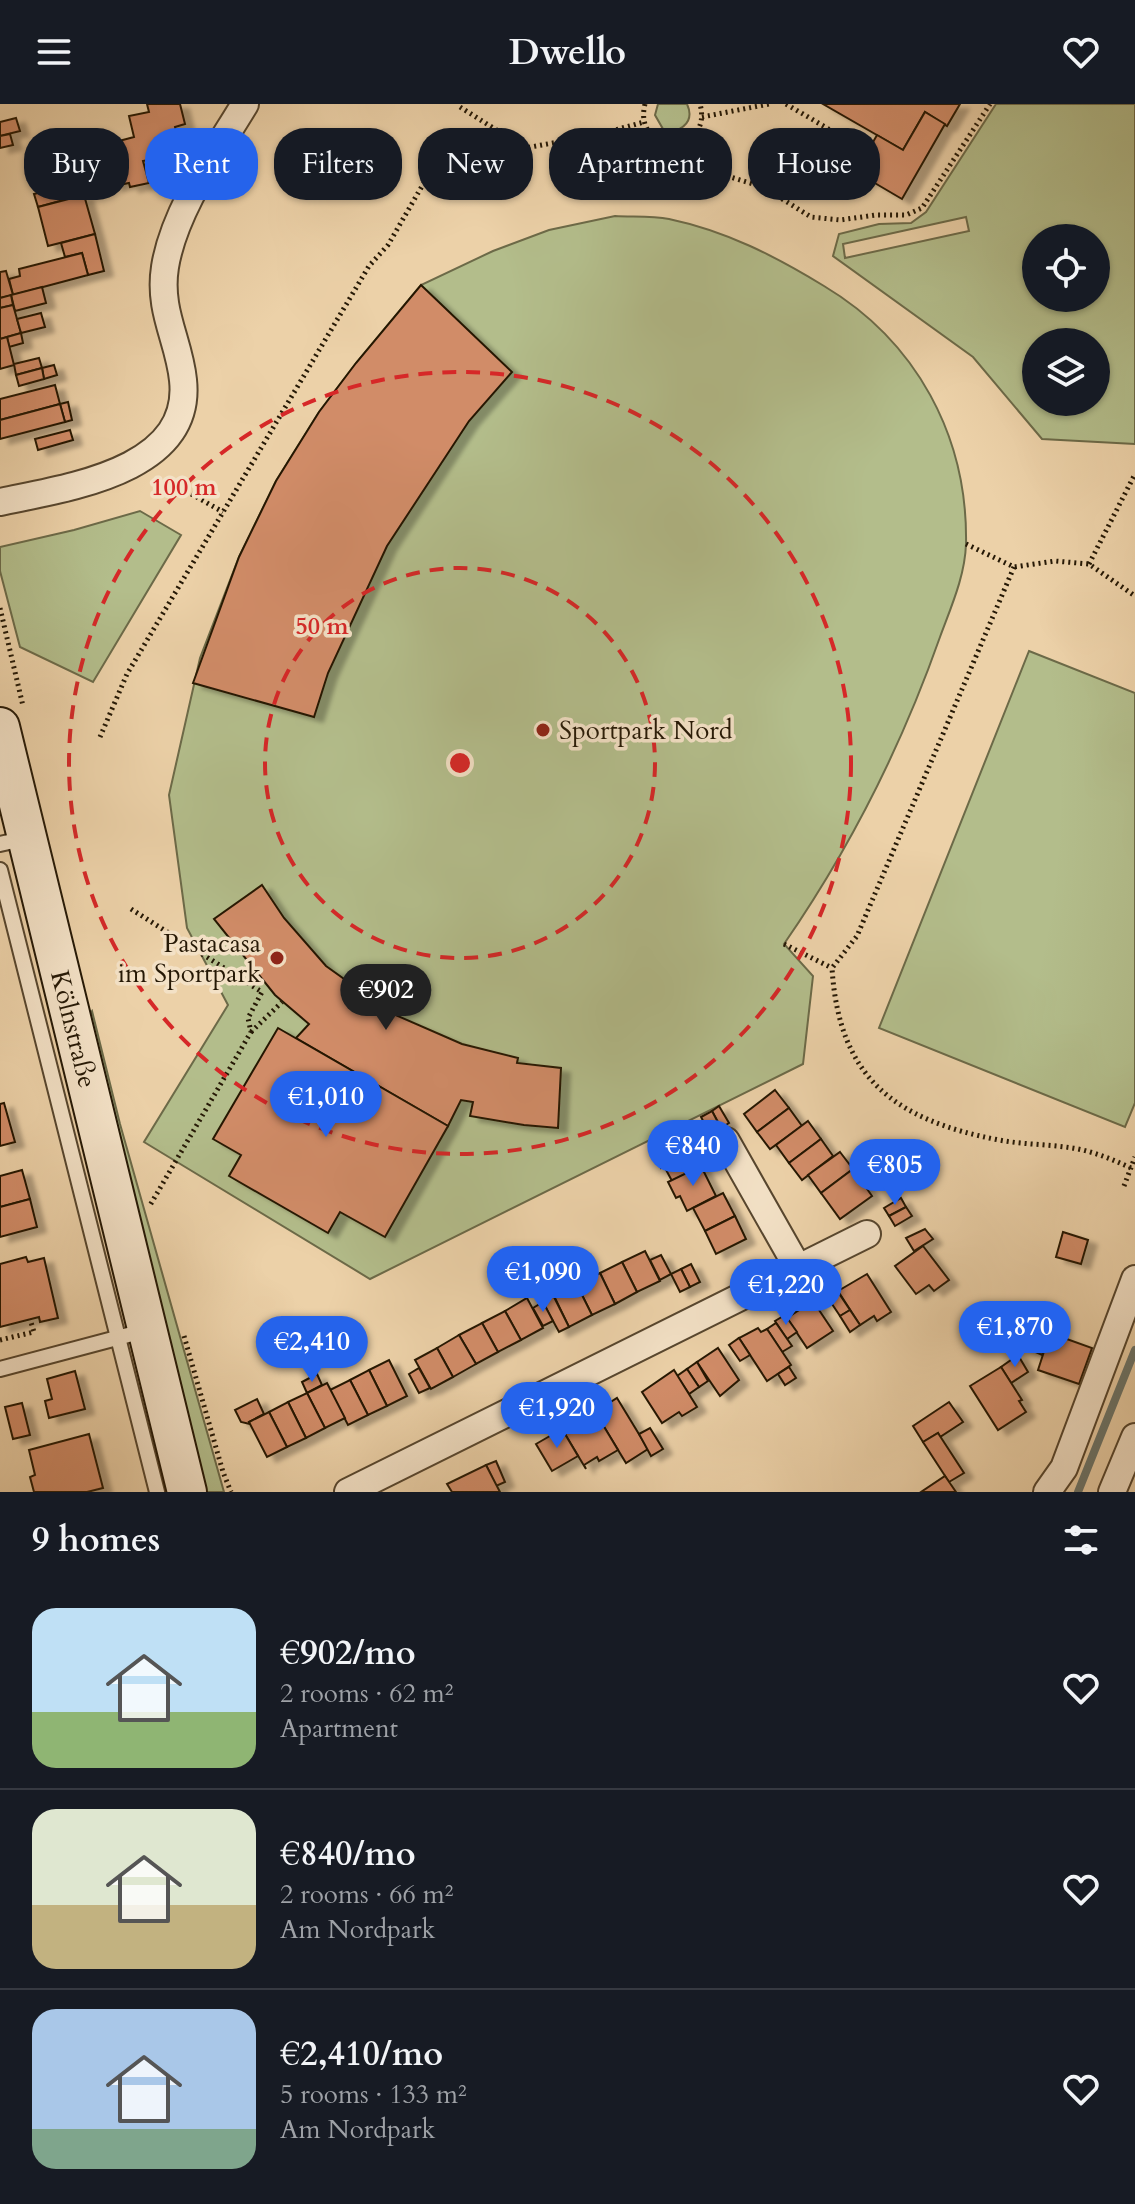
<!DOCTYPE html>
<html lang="en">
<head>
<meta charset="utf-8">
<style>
  :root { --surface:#171b24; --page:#20242c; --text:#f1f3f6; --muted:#9ea1a6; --line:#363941; --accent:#2563eb }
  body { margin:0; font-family:Cardo,serif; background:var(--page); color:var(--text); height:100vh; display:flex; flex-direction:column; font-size:30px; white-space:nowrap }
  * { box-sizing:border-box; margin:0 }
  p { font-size:26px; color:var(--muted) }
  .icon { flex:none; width:44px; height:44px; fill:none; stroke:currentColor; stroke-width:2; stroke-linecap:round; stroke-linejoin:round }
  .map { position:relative; height:1388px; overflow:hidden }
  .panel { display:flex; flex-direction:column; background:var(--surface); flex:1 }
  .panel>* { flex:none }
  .hud { position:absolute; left:24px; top:24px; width:1088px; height:72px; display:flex; gap:16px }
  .fabs { position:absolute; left:1022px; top:120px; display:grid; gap:16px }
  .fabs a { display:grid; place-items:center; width:88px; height:88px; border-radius:50%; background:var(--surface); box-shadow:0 2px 6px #0004; font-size:40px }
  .price { position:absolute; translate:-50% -68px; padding:0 18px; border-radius:28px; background:var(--accent); color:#fff; font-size:26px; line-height:52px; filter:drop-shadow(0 2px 4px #0008) }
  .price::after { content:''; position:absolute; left:50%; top:48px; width:24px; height:18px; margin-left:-12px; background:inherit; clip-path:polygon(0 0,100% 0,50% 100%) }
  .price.current { background:#222; color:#fff }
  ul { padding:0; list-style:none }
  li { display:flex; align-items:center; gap:24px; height:200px; padding:0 32px }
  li+li { border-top:2px solid var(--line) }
  li span { display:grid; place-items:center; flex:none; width:224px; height:160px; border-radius:24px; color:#555 }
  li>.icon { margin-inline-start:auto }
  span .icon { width:96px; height:96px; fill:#fffc; stroke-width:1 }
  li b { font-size:34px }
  h2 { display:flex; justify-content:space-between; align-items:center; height:96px; padding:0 32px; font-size:34px }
  .tag { padding:0 28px; border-radius:32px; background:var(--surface); box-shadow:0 2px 6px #0004; font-size:28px; line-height:72px }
  .tag.current { background:var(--accent); color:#fff }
  header { display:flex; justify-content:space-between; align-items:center; height:104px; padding:0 32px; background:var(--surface); font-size:36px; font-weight:700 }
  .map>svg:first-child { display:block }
</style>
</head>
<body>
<header><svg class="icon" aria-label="menu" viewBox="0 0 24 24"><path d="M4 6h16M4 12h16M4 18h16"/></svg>Dwello<svg class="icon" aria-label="heart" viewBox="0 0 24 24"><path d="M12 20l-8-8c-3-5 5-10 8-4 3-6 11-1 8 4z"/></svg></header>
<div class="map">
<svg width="1135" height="1388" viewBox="0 0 1135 1388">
  <defs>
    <filter id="shadow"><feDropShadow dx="9" dy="5" stdDeviation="2" flood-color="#0004"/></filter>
  </defs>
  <rect width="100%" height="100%" fill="#ecd1a8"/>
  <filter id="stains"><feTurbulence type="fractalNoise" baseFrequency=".0025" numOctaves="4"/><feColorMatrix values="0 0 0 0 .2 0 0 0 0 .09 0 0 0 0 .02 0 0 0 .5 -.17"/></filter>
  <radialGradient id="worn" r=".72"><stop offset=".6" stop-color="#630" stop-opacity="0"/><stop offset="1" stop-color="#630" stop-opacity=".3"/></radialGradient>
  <g fill="#b3bd8b" stroke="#6c6a48" stroke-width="2" fill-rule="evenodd">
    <path d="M658,0H687C693,13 688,22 675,27L663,25L655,11Z"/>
    <path d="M996,0H1135V340L1042,335L973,253L833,152L839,130L879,120L911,119L926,108ZM966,113L969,127L845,154L843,140ZM1036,134H1096V194H1036ZM1036,238H1096V298H1036Z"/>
    <path d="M615,112C633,113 652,112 669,115C726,127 775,152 824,182C916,237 968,332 966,440C965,472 951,503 940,533C902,641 849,746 784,840L813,872L803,960L370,1175L144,1038L228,901L187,824L169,691L200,554L239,453L276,377L319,308L356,259L421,181L493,147L549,126Z"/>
    <polygon points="140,407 181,431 93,578 20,543 0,467 0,443 74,426"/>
    <polygon points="1029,547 1135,589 1135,999 1125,1023 879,924"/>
    <polygon points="92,907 120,1020 224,1388 200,1388 85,917"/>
  </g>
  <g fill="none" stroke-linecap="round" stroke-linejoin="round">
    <polyline stroke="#6c766c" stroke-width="8" points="1078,1388 1135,1246"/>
  </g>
  <g fill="#d18c68" stroke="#251805" stroke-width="2" filter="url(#shadow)">
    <polygon points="147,0 180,0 185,20 175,23 177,34 155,39 158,54 143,57 149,79 130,83 129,79 114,82 106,51 122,47 119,37 134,33 129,12 149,8"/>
    <polygon points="823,0 960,0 947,22 925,8 903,46"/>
    <polygon points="925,8 945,20 902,95 856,68 877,31 903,46"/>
    <polygon points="16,14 20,27 0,32 0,18"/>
    <polygon points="10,30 13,41 0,44 0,32"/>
    <polygon points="57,84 60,97 38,103 34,90"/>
    <polygon points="84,91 95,130 48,142 38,103"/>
    <polygon points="95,130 104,167 88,171 82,149 65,153 61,139"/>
    <polygon points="82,149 88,171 13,191 9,175 20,172 19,165"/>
    <polygon points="6,167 13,191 0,194 0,168"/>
    <polygon points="421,181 512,268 469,317 387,442 328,569 314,613 193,579 239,453 276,377 319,308 356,259"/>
    <polygon points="42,183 46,199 15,207 11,191"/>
    <polygon points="11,191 13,201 0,204 0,194"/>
    <polygon points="13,201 21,229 0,235 0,204"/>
    <polygon points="41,209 45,223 21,229 17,215"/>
    <polygon points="21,229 23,239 9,243 7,233"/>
    <polygon points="7,233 14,261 0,265 0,235"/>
    <polygon points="39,254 42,264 16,271 14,260"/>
    <polygon points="54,261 57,271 44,275 42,264"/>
    <polygon points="42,264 44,275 19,282 16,271"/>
    <polygon points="55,281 60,300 0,316 0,295"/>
    <polygon points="68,298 72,316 65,318 60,300"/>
    <polygon points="60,300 65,318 0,335 0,316"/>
    <polygon points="70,326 73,336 38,346 35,335"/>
    <polygon points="262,781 284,814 326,862 393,910 462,940 518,954 517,959 561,964 558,1024 524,1021 470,1012 473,998 461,996 448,1022 296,934 309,920 275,891 214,815"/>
    <polygon points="278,924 448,1022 385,1133 340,1108 328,1129 229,1072 241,1051 213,1035"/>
    <polygon points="775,986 789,1004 757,1028 744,1010"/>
    <polygon points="4,999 15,1038 0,1042 0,1000"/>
    <polygon points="719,1002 729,1019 721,1024 712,1007"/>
    <polygon points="789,1004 802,1022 770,1045 757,1028"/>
    <polygon points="712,1007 721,1024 710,1030 701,1013"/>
    <polygon points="808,1017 821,1035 789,1059 776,1041"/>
    <polygon points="686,1032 701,1062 672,1077 664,1062 661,1064 653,1048"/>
    <polygon points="821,1035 833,1052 802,1076 789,1059"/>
    <polygon points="840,1048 853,1065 821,1089 808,1071"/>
    <polygon points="701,1062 716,1092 687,1107 680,1092 676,1094 668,1078"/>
    <polygon points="853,1065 872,1092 840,1115 821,1089"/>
    <polygon points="22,1066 30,1095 0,1103 0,1072"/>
    <polygon points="723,1089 735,1112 705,1127 693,1104"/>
    <polygon points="901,1094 906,1103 889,1112 884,1104"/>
    <polygon points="30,1095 37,1123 0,1133 0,1103"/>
    <polygon points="906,1103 912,1112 895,1122 889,1112"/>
    <polygon points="735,1112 746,1135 716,1150 705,1127"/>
    <polygon points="925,1125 933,1135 914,1147 906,1134"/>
    <polygon points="1063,1128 1088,1136 1081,1160 1056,1153"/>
    <polygon points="923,1142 949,1176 934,1187 929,1181 916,1190 895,1162"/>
    <polygon points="645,1147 660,1177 637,1188 622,1158"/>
    <polygon points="661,1151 671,1170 660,1176 650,1156"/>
    <polygon points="26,1153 28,1158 44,1154 58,1214 40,1218 39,1213 0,1223 0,1160"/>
    <polygon points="622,1158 637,1188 615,1200 600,1169"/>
    <polygon points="691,1160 700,1178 690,1183 681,1165"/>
    <polygon points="681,1165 690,1183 680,1188 671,1170"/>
    <polygon points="600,1169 615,1200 592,1211 577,1181"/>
    <polygon points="867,1170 891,1208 877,1217 874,1212 860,1221 838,1187"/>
    <polygon points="577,1181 592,1211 569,1223 554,1192"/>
    <polygon points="550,1185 569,1223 559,1228 539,1191"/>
    <polygon points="836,1185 850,1206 840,1212 826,1191"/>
    <polygon points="527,1194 543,1224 521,1236 505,1207"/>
    <polygon points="813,1197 833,1227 807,1244 787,1214"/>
    <polygon points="543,1198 553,1217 543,1222 533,1204"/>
    <polygon points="850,1206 860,1221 850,1228 840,1212"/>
    <polygon points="505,1207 521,1236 498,1248 482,1219"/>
    <polygon points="785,1211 797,1228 787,1235 775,1217"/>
    <polygon points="1034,1215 1055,1224 1052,1230 1050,1229 1042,1251 1022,1242"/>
    <polygon points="482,1219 498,1248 476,1260 459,1231"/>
    <polygon points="776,1219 792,1242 782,1248 767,1225"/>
    <polygon points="758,1224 761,1228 767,1225 791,1261 767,1277 739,1234"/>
    <polygon points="1050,1229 1092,1244 1079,1280 1038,1266"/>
    <polygon points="459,1231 476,1260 453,1273 437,1244"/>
    <polygon points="739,1234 750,1251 740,1257 729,1241"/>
    <polygon points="437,1244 453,1273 431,1285 415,1256"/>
    <polygon points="718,1244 739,1276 720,1292 697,1258"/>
    <polygon points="1018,1251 1028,1268 1011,1279 1001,1263"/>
    <polygon points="389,1256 407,1292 387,1302 369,1266"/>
    <polygon points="697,1258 708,1277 699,1283 687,1265"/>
    <polygon points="789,1263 796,1274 785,1281 778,1270"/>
    <polygon points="1001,1263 1022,1296 1019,1297 1026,1308 998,1326 970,1282"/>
    <polygon points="419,1264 430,1284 419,1289 409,1270"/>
    <polygon points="687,1265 699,1283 689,1290 677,1272"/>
    <polygon points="369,1266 387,1302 368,1311 350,1276"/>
    <polygon points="674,1266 697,1303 682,1312 679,1308 662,1319 642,1288"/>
    <polygon points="75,1267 85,1305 49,1314 45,1297 52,1295 47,1275"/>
    <polygon points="317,1270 322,1281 307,1289 302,1278"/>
    <polygon points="350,1276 368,1311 348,1321 330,1286"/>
    <polygon points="327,1279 345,1314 325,1324 307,1289"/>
    <polygon points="307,1289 325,1324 306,1334 288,1298"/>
    <polygon points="617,1294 648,1345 626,1359 595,1308"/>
    <polygon points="257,1295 264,1310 249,1318 250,1320 241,1318 235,1306"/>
    <polygon points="288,1298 306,1334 287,1343 269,1308"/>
    <polygon points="949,1298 963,1318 940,1333 938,1329 923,1338 913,1322"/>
    <polygon points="22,1299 30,1331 13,1335 5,1303"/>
    <polygon points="594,1306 618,1346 599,1357 597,1353 584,1361 586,1365 562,1325"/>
    <polygon points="269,1308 287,1343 267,1353 249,1318"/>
    <polygon points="650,1324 663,1345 651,1352 639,1330"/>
    <polygon points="562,1325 578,1352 552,1367 536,1340"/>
    <polygon points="938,1329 964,1369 949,1378 923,1338"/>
    <polygon points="89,1330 103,1384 87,1388 34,1388 30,1373 35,1371 29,1346"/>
    <polygon points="496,1357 505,1378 496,1382 486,1361"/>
    <polygon points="486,1361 500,1388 452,1388 447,1380"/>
    <polygon points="945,1372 956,1388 921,1388"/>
  </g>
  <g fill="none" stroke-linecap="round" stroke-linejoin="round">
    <defs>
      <g id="service">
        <polyline points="0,740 27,734"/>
        <polyline points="0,766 157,1388"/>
        <polyline points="0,1265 147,1226"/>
      </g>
      <g id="minor">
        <path d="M0,398C65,384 193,368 183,276C179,236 158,207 165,163C174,107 216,48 245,0"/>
        <polyline points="726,1037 798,1164"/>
        <polyline points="348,1388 867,1130"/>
        <polyline points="1047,1388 1064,1364 1135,1175"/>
        <polyline points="1112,1388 1135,1333"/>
      </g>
      <polyline id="secondary" points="0,623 187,1388"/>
    </defs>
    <use href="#service" stroke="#57462e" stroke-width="18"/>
    <use href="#minor" stroke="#57462e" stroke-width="30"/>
    <use href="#secondary" stroke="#251805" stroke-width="42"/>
    <g stroke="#251805" stroke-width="5" stroke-dasharray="2 4" stroke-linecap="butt">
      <path d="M645,0C632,52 714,52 700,0"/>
      <polyline points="786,0 849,37 851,44 857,47 867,29"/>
      <polyline points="460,3 525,44"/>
      <polyline points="702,13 769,0"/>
      <polyline points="598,32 648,60 672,68 714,68 763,83 811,113 840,116 876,111 906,111 922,104 990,0"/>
      <polyline points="186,387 223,408"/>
      <polyline points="966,440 1014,463 1055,457 1089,460 1135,492"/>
      <polyline points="1089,460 1135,370"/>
      <path d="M1014,463L857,832L832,864C839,975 895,1016 999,1036C1025,1041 1052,1040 1078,1045C1097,1049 1114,1056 1131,1064"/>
      <polyline points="0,504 23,602"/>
      <polyline points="100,633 127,570 369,162 388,141 429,70 525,44 597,31 644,18"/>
      <polyline points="131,805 262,888 248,914 251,928 149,1103"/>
      <polyline points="784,840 832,864"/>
      <polyline points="251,928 282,898"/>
      <polyline points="1124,1082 1135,1053"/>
      <polyline points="184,1232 223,1368 231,1388"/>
      <polyline points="0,1236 34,1228 30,1215"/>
    </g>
    <use href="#service" stroke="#f3e1c6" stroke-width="14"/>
    <use href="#minor" stroke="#f3e1c6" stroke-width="26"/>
    <use href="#secondary" stroke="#f3e1c6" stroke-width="38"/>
  </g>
  <g fill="none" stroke="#d62828" stroke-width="4" stroke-dasharray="14 10">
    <circle cx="460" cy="659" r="195"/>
    <circle cx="460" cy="659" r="391"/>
  </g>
  <g fill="#8f2418" stroke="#f3e1c6" stroke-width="3">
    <circle cx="543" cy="626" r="8"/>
    <circle cx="277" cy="854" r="8"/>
  </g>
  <g text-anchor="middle" stroke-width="7" stroke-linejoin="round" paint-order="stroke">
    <g font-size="26" fill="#251805" stroke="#f3e1c6" text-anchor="start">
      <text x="559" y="635">Sportpark Nord</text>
      <text x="261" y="848" text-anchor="end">Pastacasa<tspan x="261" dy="30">im Sportpark</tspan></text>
    </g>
    <g font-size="26" fill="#251805" stroke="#f3e1c6">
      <text transform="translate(74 925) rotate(76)" y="9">Kölnstraße</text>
    </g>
  </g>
  <circle cx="460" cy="659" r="12" fill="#d62828" stroke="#f3e1c6" stroke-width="4"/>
  <g font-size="24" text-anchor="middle" font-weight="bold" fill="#d62828" stroke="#f3e1c6" stroke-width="7" stroke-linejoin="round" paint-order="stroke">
    <text x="184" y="391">100 m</text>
    <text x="322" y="530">50 m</text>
  </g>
  <rect width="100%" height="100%" filter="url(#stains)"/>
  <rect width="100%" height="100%" fill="url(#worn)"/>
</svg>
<div class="fabs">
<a><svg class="icon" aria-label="locate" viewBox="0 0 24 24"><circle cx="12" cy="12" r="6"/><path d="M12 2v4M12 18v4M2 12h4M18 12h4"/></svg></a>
<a><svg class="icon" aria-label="layers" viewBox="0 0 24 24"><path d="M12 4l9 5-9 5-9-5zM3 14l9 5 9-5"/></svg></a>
</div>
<b class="price current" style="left:386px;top:928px">€902</b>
<b class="price" style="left:326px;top:1035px">€1,010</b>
<b class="price" style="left:693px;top:1084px">€840</b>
<b class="price" style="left:895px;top:1103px">€805</b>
<b class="price" style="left:543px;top:1210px">€1,090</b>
<b class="price" style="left:786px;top:1223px">€1,220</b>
<b class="price" style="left:1015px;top:1265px">€1,870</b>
<b class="price" style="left:312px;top:1280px">€2,410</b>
<b class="price" style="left:557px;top:1346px">€1,920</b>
<div class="hud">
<a class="tag">Buy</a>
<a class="tag current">Rent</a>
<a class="tag">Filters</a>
<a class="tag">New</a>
<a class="tag">Apartment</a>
<a class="tag">House</a>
</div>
</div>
<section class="panel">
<h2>9 homes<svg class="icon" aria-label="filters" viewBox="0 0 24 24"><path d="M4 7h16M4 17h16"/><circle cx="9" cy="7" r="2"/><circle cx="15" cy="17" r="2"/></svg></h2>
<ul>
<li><span style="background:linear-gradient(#bfe0f5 65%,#8fb573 0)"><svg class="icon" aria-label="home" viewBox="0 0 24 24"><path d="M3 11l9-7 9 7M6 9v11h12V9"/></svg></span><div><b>€902/mo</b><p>2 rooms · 62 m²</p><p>Apartment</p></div><svg class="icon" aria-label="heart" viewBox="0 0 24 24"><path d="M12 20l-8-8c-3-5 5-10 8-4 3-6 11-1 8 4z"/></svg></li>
<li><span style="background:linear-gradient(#dfe7d0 60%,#c2b280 0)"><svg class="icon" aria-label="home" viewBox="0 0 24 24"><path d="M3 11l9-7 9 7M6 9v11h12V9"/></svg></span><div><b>€840/mo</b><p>2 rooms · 66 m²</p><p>Am Nordpark</p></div><svg class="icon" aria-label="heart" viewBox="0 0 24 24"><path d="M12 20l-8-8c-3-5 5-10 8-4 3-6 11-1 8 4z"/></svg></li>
<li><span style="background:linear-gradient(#a9c7e8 75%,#7fa58c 0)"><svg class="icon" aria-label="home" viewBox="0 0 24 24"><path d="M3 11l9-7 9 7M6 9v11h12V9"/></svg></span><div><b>€2,410/mo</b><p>5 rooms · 133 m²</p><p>Am Nordpark</p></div><svg class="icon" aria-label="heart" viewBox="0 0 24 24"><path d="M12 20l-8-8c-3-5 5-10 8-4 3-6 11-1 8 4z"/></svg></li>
</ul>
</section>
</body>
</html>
